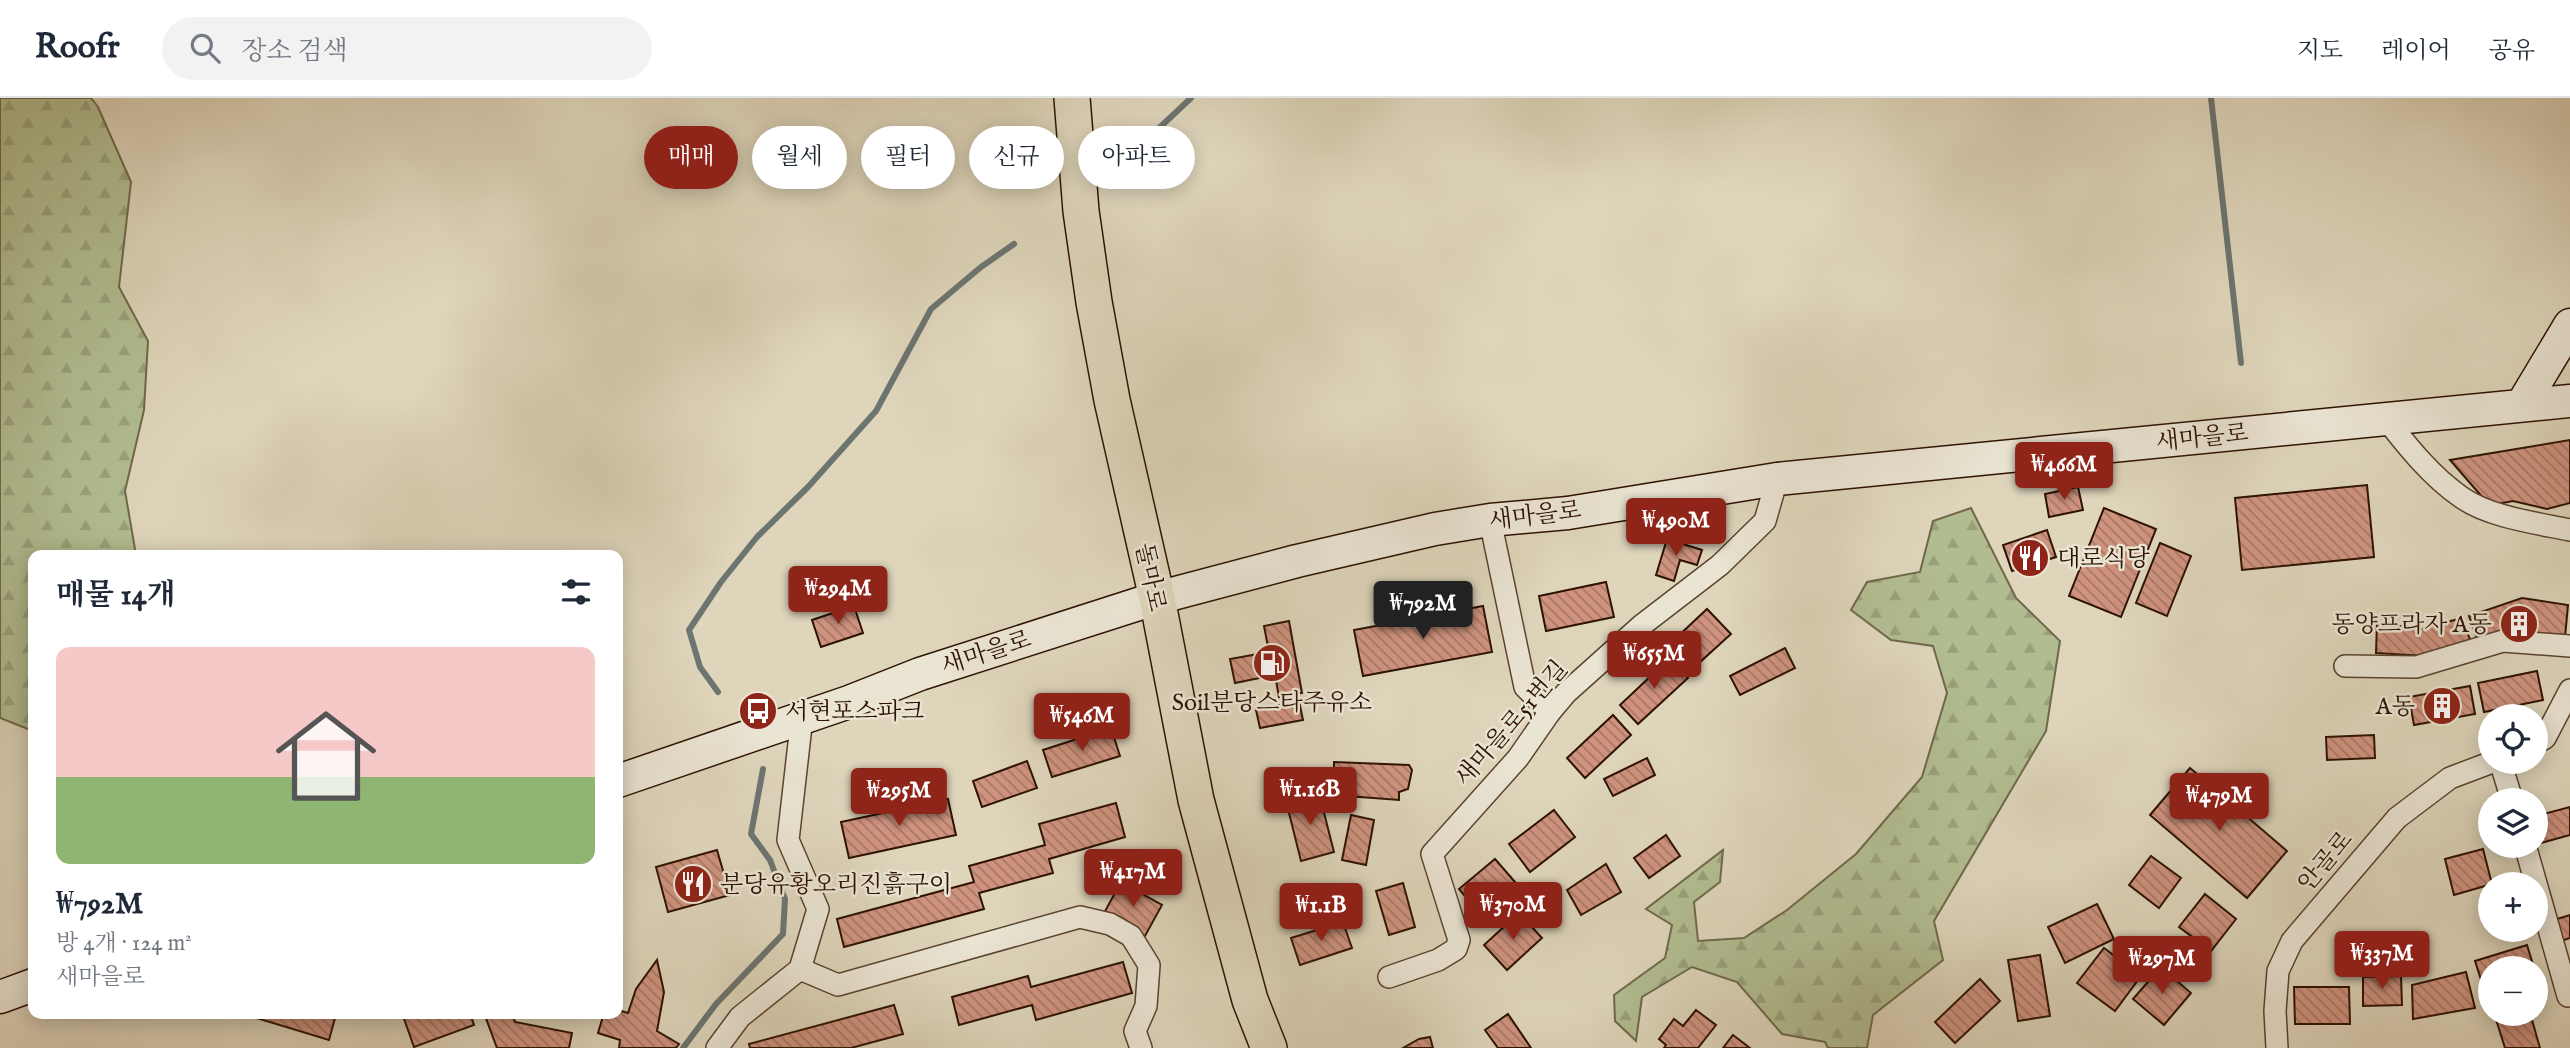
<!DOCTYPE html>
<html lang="ko">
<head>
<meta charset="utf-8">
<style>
  :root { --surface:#fff; --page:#f2f2f3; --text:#1f2937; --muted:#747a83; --line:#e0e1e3; --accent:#8f2418 }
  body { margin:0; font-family:"IM FELL English","Noto Serif KR",serif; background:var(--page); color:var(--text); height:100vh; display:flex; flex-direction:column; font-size:26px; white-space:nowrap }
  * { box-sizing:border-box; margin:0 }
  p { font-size:23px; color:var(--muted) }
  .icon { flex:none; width:38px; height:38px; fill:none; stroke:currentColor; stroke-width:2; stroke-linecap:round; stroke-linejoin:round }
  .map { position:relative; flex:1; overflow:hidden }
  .drawer { position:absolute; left:28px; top:452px; width:595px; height:469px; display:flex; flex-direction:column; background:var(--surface); border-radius:14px; box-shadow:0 4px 18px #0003 }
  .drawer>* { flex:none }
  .banner { position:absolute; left:644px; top:28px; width:665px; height:63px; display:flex; gap:14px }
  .fabs { position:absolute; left:2478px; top:606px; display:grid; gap:14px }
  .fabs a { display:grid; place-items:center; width:70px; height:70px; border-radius:50%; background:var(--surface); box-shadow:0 4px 18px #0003; font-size:35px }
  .price { position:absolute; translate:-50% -60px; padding:0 16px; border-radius:7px; background:var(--accent); color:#fff; font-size:23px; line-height:46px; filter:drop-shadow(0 2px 4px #0008) }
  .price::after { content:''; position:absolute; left:50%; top:42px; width:21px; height:16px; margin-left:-10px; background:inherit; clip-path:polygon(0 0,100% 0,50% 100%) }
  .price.active { background:#222; color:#fff }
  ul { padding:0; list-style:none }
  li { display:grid; align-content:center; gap:14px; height:371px; padding:0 28px }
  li+li { border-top:2px solid var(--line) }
  li span { display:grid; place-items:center; height:217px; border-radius:14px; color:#555 }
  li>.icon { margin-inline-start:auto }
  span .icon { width:126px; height:126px; fill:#fffc; stroke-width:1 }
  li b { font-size:30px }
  h2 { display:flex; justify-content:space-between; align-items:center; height:84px; padding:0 28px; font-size:30px }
  .tag { padding:0 24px; border-radius:32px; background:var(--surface); box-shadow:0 4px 18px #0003; font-size:24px; line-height:63px }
  .tag.active { background:var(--accent); color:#fff }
  header { display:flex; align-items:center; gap:42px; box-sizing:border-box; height:98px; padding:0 35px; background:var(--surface); border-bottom:2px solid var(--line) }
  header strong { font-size:33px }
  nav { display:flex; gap:38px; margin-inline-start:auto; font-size:24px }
  .search { width:490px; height:63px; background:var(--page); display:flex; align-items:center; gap:18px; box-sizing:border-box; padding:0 24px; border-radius:38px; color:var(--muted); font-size:26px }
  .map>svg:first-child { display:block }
</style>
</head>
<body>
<header>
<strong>Roofr</strong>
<div class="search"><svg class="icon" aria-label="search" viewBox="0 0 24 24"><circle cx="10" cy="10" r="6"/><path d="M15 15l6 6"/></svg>장소 검색</div>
<nav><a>지도</a><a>레이어</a><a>공유</a></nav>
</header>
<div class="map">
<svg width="2570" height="950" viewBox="0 0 2570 950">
  <defs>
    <pattern id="forest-firs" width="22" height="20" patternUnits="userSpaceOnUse" patternTransform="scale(1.75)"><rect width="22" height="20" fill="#b1bd91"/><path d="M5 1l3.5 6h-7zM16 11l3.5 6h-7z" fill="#99a17b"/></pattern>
    <pattern id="building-back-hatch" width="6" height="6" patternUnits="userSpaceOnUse" patternTransform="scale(1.75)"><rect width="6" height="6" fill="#cf937f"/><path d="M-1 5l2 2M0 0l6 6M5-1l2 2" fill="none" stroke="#a87766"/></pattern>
  </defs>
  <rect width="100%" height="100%" fill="#ded5bb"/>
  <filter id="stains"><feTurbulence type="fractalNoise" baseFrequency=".00286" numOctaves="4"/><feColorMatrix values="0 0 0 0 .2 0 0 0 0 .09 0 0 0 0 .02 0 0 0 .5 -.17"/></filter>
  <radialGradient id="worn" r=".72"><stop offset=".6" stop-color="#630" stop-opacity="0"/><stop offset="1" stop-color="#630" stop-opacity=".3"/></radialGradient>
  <g fill="url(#forest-firs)" stroke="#70684a" stroke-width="2">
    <polygon points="0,0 91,0 98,9 131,84 119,189 148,243 144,312 125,393 136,457 33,457 33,633 0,620"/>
    <polygon points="1971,410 2016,500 2060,543 2046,633 1934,823 1943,862 1873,917 1867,950 1828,950 1825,944 1782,936 1737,884 1692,869 1642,899 1636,943 1615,923 1614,897 1665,860 1672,827 1646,811 1723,752 1720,784 1694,804 1698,843 1744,840 1787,812 1856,756 1922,679 1947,595 1933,548 1891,542 1851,512 1867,484 1920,474 1933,423"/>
  </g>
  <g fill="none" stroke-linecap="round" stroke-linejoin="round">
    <g stroke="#6c7570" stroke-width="6">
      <polyline points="2211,0 2241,265"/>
      <polyline points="1156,33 1191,0"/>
      <polyline points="718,594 700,569 689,532 721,484 757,439 808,389 876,313 931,211 981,169 1014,146"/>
      <polyline points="683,950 716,906 783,836 785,801 770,762 751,736 763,671"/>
    </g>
  </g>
  <g fill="url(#building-back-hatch)" stroke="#2e1202" stroke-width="2">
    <polygon points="2570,342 2570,405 2547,411 2513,403 2493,407 2483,400 2450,362"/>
    <polygon points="2367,387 2374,459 2242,472 2235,400"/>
    <polygon points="2078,389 2083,412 2049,419 2045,396"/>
    <polygon points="2104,410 2156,431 2121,519 2069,498"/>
    <polygon points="2047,432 2056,459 2012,473 2003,447"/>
    <polygon points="1667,441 1702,452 1697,467 1680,462 1674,483 1656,477"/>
    <polygon points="2160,445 2191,458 2167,518 2136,505"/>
    <polygon points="1606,484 1614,519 1546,533 1539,498"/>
    <polygon points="2522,500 2568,507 2565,539 2522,533 2479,546 2469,518"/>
    <polygon points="854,508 863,535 821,549 812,522"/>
    <polygon points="1483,508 1492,554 1363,578 1354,532"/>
    <polygon points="1707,511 1731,536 1699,565 1676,540"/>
    <polygon points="2462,520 2472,547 2425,558 2376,555 2377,525 2421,531"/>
    <polygon points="1289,523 1302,595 1279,599 1275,577 1235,585 1230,561 1269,554 1264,528"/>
    <polygon points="1785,550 1795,570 1740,597 1730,578"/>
    <polygon points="1670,560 1688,580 1638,626 1620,607"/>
    <polygon points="2537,573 2543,602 2484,614 2478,585"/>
    <polygon points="2470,588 2475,616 2414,627 2409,599"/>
    <polygon points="1299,603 1303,622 1260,630 1256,612"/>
    <polygon points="1613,617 1631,637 1585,680 1567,660"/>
    <polygon points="1111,630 1120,658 1052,679 1043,652"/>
    <polygon points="2374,637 2375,660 2327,662 2326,639"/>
    <polygon points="1647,660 1655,677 1613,698 1604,681"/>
    <polygon points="1027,663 1037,690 982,709 973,683"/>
    <polygon points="1334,664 1409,667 1412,672 1408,691 1399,694 1399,702 1334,697"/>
    <polygon points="2190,670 2287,753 2247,800 2150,717"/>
    <polygon points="1319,695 1334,754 1301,763 1286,703"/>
    <polygon points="948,701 956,737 849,760 841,724"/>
    <polygon points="1116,705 1125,739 1049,761 1053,775 979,795 984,811 844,849 837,821 974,784 969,768 1045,747 1039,726"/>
    <polygon points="2570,709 2570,737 2541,745 2536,718"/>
    <polygon points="1554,712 1575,739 1530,774 1509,746"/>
    <polygon points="1351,717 1374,722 1366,767 1342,762"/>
    <polygon points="1666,737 1680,758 1649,780 1634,760"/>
    <polygon points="2483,751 2492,786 2454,797 2445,761"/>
    <polygon points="717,752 730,797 668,814 656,769"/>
    <polygon points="2151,758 2181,780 2159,810 2129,787"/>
    <polygon points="1495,761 1515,784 1479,814 1459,791"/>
    <polygon points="1606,766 1621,794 1581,817 1567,792"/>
    <polygon points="1121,784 1162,807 1145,838 1104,815"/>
    <polygon points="1403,785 1415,829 1389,837 1376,793"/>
    <polygon points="2205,796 2236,821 2211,853 2179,829"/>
    <polygon points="2097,806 2114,841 2065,865 2048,829"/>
    <polygon points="1519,815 1542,840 1507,872 1484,847"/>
    <polygon points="2570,817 2570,840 2561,843 2554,822"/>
    <polygon points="1343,824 1352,850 1300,867 1291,840"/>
    <polygon points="2527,847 2534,870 2490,870 2490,895 2486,897 2475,863"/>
    <polygon points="2104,850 2141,878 2115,913 2077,885"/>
    <polygon points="2040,857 2050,918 2018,923 2008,862"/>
    <polygon points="657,862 664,894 657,933 679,946 676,950 619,950 620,942 598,935 604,915 618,915 618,912 628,915 636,891"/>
    <polygon points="1123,864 1132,895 1036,922 1032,907 959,927 952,899 1028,878 1031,889"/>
    <polygon points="2161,869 2191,895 2164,927 2133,901"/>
    <polygon points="2466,874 2475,910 2413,921 2412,887"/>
    <polygon points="2401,878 2402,907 2363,908 2363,879"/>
    <polygon points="1980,881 2000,903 1955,945 1935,924"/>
    <polygon points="2294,889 2349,889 2350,926 2295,926"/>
    <polygon points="894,907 903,936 851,950 750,950 749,946"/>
    <polygon points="1696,912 1716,927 1698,950 1664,950 1666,947 1659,941 1674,921 1683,928"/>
    <polygon points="240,915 322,915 335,920 329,942"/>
    <polygon points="402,915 470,915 474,927 414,949"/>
    <polygon points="484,915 512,915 515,924 572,935 569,950 497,950"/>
    <polygon points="2494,915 2530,915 2540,950 2505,950"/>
    <polygon points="1508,916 1531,950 1498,950 1485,932"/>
    <polygon points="1733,937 1750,950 1723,950"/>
    <polygon points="1430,939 1433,950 1403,950 1419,941"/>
  </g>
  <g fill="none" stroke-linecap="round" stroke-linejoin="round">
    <defs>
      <g id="street">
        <path d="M2386,321C2408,349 2431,378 2461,399C2489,419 2536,425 2570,432"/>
        <polyline points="1490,422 1525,589 1550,614"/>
        <polyline points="2345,568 2416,569 2503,543 2570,548"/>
        <polyline points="2536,645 2545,640 2570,592"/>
        <polyline points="2500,663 2512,702"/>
        <polyline points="2525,747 2568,898"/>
        <polyline points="800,871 838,887 1080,819 1110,826 1131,838 1149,867 1146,908 1135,933 1141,950"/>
        <polyline points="1389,879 1438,862 1456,851 1459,842 1432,756 1518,660 1550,614 1566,595 1642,527 1720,467 1765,423 1777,381"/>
        <polyline points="717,950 740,919 800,871 818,811 788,742 802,619"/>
        <polyline points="2277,950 2275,913 2278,873 2292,843 2397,720 2450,680 2495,663"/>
      </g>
      <g id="secondary">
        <polyline points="2522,307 2570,227"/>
        <polyline points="618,683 849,604 920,576 1157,500 1297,463 1435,431 1490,422 1568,415 1777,381 2570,303"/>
        <polyline points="0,899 33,887"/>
      </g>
      <polyline id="primary" points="1072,0 1081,113 1094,204 1112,302 1157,500 1196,702 1250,902 1269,950"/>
    </defs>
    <use href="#street" stroke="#5a4330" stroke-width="24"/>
    <use href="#secondary" stroke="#2e1202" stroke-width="35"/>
    <use href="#primary" stroke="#2e1202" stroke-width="38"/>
    <use href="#street" stroke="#eae4d3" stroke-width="21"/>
    <use href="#secondary" stroke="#eae4d3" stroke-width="32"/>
    <use href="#primary" stroke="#ded5bb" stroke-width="35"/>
  </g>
  <defs>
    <symbol id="restaurant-disc" viewBox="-11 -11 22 22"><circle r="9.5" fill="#8f2418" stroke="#eae4d3"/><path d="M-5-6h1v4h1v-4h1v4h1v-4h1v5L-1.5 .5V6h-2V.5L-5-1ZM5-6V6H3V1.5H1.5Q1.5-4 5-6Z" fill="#fff"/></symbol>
    <symbol id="building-disc" viewBox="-11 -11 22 22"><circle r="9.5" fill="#8f2418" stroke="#eae4d3"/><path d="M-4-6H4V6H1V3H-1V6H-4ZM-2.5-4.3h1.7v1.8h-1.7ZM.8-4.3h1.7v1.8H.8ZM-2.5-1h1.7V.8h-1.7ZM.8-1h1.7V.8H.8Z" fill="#fff"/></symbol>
    <symbol id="fuel-disc" viewBox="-11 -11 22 22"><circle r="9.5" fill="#8f2418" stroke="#eae4d3"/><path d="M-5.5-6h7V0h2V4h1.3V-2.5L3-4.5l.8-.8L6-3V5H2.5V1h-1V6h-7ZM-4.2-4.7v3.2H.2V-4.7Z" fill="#fff"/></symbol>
    <symbol id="bus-disc" viewBox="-11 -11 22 22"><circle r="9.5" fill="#8f2418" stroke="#eae4d3"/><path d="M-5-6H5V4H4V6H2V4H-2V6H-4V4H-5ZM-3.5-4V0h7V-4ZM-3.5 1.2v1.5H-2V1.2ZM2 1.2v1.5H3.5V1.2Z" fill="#fff"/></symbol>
  </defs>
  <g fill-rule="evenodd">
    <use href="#restaurant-disc" x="2008" y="438" width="44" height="44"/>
    <use href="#building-disc" x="2497" y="504" width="44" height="44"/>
    <use href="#fuel-disc" x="1250" y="543" width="44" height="44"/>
    <use href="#building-disc" x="2420" y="586" width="44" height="44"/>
    <use href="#bus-disc" x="736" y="591" width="44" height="44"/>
    <use href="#restaurant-disc" x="671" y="764" width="44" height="44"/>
  </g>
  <g text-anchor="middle" stroke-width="5" stroke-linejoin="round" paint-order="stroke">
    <g font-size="24" fill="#2e1202" stroke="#eae4d3">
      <text transform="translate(2202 339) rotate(-6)" y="8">새마을로</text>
      <text transform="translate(1535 417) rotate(-7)" y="8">새마을로</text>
      <text transform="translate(1151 479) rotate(78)" y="8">돌마로</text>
      <text transform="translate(986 554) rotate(-18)" y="8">새마을로</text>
      <text transform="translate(1511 625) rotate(-49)" y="8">새마을로51번길</text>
      <text transform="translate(2325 763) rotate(-50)" y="8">안골로</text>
    </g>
    <g font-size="24" fill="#2e1202" stroke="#eae4d3" text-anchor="start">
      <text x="2057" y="468">대로식당</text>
      <text x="2492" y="534" text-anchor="end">동양프라자 A동</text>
      <text x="1272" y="612" text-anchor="middle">Soil분당스타주유소</text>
      <text x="2415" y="616" text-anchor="end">A동</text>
      <text x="785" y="621">서현포스파크</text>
      <text x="720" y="794">분당유황오리진흙구이</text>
    </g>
  </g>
  <rect width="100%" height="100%" filter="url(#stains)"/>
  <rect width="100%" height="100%" fill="url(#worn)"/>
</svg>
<div class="fabs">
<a><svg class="icon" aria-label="locate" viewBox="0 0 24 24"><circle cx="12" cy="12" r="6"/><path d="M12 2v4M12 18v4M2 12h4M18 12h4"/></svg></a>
<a><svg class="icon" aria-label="layers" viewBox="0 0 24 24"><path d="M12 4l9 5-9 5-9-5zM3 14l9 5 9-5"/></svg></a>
<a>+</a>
<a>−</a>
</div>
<b class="price" style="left:2064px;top:404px">₩466M</b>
<b class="price" style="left:1676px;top:460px">₩490M</b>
<b class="price" style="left:838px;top:528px">₩294M</b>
<b class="price active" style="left:1423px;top:543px">₩792M</b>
<b class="price" style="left:1654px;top:593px">₩655M</b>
<b class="price" style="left:1082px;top:655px">₩546M</b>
<b class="price" style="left:1310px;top:729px">₩1.16B</b>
<b class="price" style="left:899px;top:730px">₩295M</b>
<b class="price" style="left:2219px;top:735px">₩479M</b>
<b class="price" style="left:1133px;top:811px">₩417M</b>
<b class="price" style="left:1513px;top:844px">₩370M</b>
<b class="price" style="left:1321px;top:845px">₩1.1B</b>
<b class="price" style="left:2382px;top:893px">₩337M</b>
<b class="price" style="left:2162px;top:898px">₩297M</b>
<div class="banner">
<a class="tag active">매매</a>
<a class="tag">월세</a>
<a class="tag">필터</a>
<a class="tag">신규</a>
<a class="tag">아파트</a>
</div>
<section class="drawer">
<h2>매물 14개<svg class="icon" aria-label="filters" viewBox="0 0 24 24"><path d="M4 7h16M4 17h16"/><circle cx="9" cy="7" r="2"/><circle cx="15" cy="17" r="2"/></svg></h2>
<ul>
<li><span style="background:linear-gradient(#f6c9c9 60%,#8fb573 0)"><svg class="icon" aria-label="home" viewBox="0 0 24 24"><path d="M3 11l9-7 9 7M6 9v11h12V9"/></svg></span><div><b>₩792M</b><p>방 4개 · 124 m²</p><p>새마을로</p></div></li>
</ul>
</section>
</div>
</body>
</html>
